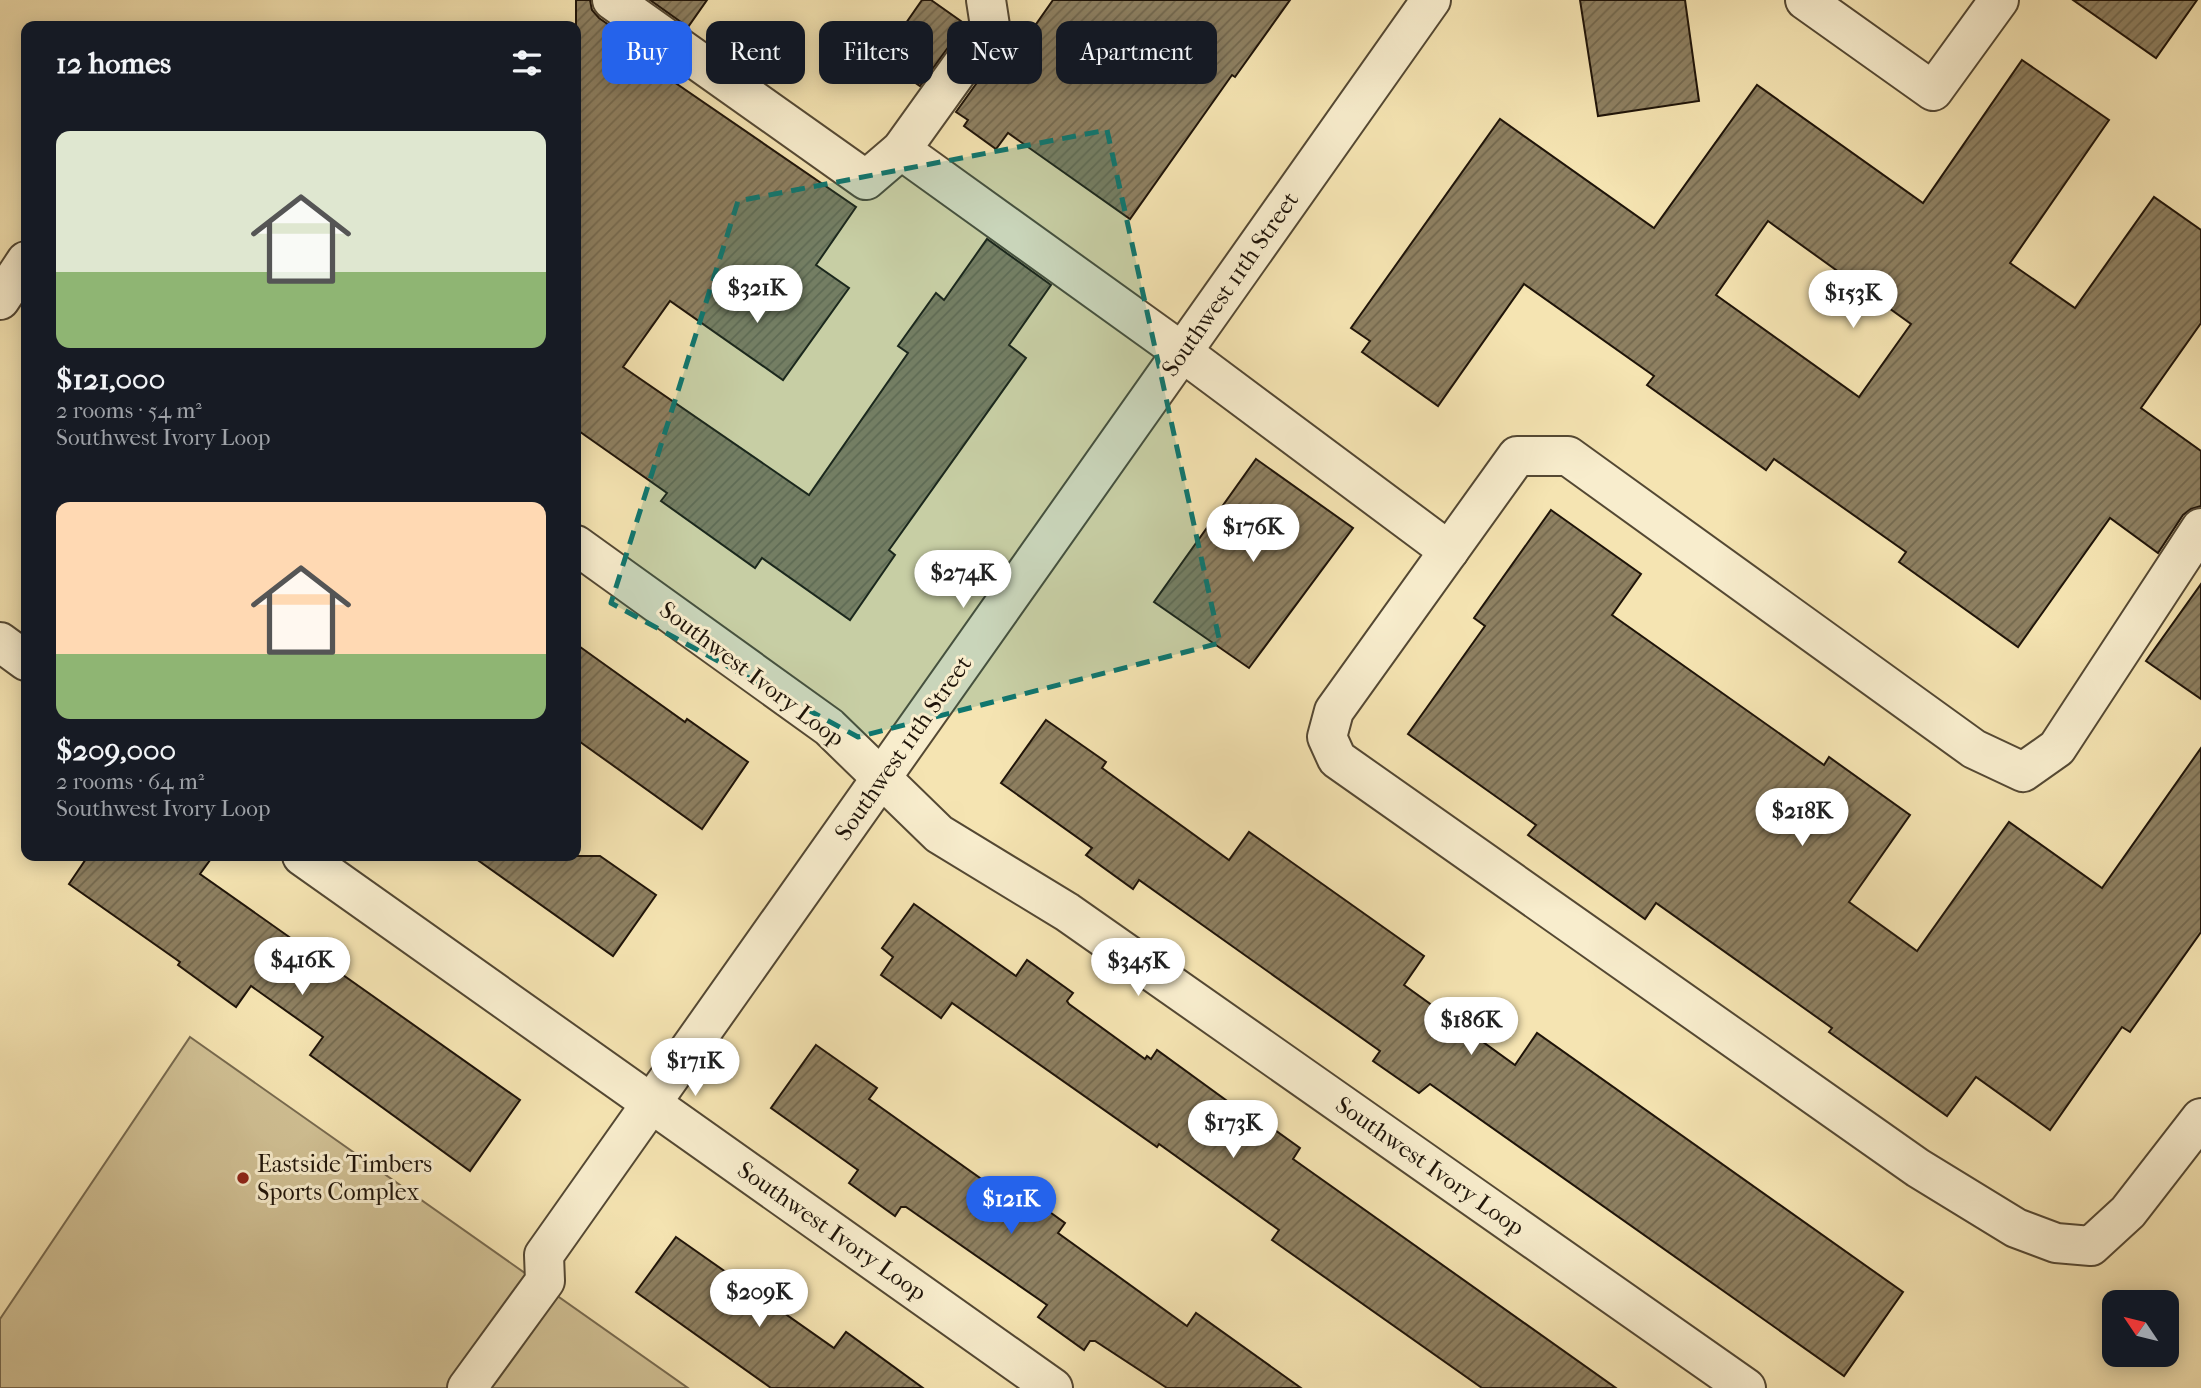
<!DOCTYPE html>
<html lang="en">
<head>
<meta charset="utf-8">
<style>
  :root { --surface:#171b24; --page:#242831; --text:#f1f3f6; --muted:#9ea1a6; --accent:#2563eb }
  body { margin:0; font-family:"IM FELL French Canon",serif; background:var(--page); color:var(--text); height:100vh; display:flex; flex-direction:column; font-size:26px; white-space:nowrap }
  * { box-sizing:border-box; margin:0 }
  p { font-size:23px; color:var(--muted) }
  .icon { flex:none; width:38px; height:38px; fill:none; stroke:currentColor; stroke-width:2; stroke-linecap:round; stroke-linejoin:round }
  .map { position:relative; flex:1; overflow:hidden }
  .panel { position:absolute; left:21px; top:21px; width:560px; height:840px; display:flex; flex-direction:column; background:var(--surface); border-radius:14px; box-shadow:0 4px 18px #0003 }
  .panel>* { flex:none }
  .guide { position:absolute; left:602px; top:21px; width:665px; height:63px; display:flex; gap:14px }
  .needle { width:46px; rotate:305deg }
  .buttons { position:absolute; left:2102px; top:1290px; display:grid; gap:14px }
  .buttons a { display:grid; place-items:center; width:77px; height:77px; border-radius:14px; background:var(--surface); box-shadow:0 4px 18px #0003; font-size:35px }
  .price { position:absolute; translate:-50% -60px; padding:0 16px; border-radius:24px; background:#fff; color:#222; font-size:23px; line-height:46px; filter:drop-shadow(0 2px 4px #0008) }
  .price::after { content:''; position:absolute; left:50%; top:42px; width:21px; height:16px; margin-left:-10px; background:inherit; clip-path:polygon(0 0,100% 0,50% 100%) }
  .price.selected { background:var(--accent); color:#fff }
  ul { padding:0; list-style:none }
  li { display:grid; align-content:center; gap:14px; height:371px; padding:0 35px }
  li span { display:grid; place-items:center; height:217px; border-radius:14px; color:#555 }
  li>.icon { margin-inline-start:auto }
  span .icon { width:126px; height:126px; fill:#fffc; stroke-width:1 }
  li b { font-size:30px }
  h2 { display:flex; justify-content:space-between; align-items:center; height:84px; padding:0 35px; font-size:30px }
  .chip { padding:0 24px; border-radius:14px; background:var(--surface); box-shadow:0 4px 18px #0003; font-size:24px; line-height:63px }
  .chip.selected { background:var(--accent); color:#fff }
  .map>svg:first-child { display:block }
</style>
</head>
<body>
<div class="map">
<svg width="2201" height="1388" viewBox="0 0 2201 1388">
  <defs>
    <pattern id="building-hatch" width="6" height="6" patternUnits="userSpaceOnUse" patternTransform="scale(1.75)"><rect width="6" height="6" fill="#8e8061"/><path d="M-1 1l2-2M0 6l6-6M5 7l2-2" fill="none" stroke="#73684e"/></pattern>
  </defs>
  <rect width="100%" height="100%" fill="#f5e4b2"/>
  <filter id="stains"><feTurbulence type="fractalNoise" baseFrequency=".00286" numOctaves="4"/><feColorMatrix values="0 0 0 0 .2 0 0 0 0 .09 0 0 0 0 .02 0 0 0 .5 -.17"/></filter>
  <radialGradient id="worn" r=".72"><stop offset=".6" stop-color="#630" stop-opacity="0"/><stop offset="1" stop-color="#630" stop-opacity=".3"/></radialGradient>
  <polygon fill="#d1c195" stroke="#786a4f" stroke-width="2" points="190,1037 688,1388 0,1388 0,1319"/>
  <g fill="url(#building-hatch)" stroke="#1f1409" stroke-width="2" fill-rule="evenodd">
    <polygon points="576,0 590,0 592,10 599,18 663,63 658,71 856,207 816,265 849,288 783,380 670,301 623,367 809,495 908,353 898,346 936,293 944,300 987,239 1051,285 1009,345 1026,358 889,550 895,555 850,620 762,558 755,568 661,501 667,493 576,429"/>
    <polygon points="650,0 707,0 688,27"/>
    <polygon points="922,0 931,0 965,24 920,86 881,59"/>
    <polygon points="1053,0 1290,0 1235,77 1232,75 1130,219 1008,133 996,149 964,126 968,120 956,112 1001,49 1013,57"/>
    <polygon points="1580,0 1685,0 1699,101 1598,116"/>
    <polygon points="2073,0 2197,0 2156,58"/>
    <path d="M2022,60L2109,120L2010,263L2075,308L2154,197L2201,230V323L2141,408L2201,451V506L2191,509L2183,515L2158,553L2110,518L2018,647L1899,562L1906,552L1774,459L1766,470L1647,385L1654,376L1524,284L1438,406L1362,352L1370,341L1351,328L1500,119L1654,228L1757,85L1923,203ZM1768,221L1911,324L1859,397L1716,295Z"/>
    <polygon points="1256,459 1353,528 1249,668 1154,602"/>
    <polygon points="1551,510 1641,574 1612,615 1824,765 1829,757 1910,815 1849,902 1917,951 2009,822 2102,888 2201,748 2201,932 2130,1032 2122,1027 2050,1130 1976,1077 1947,1116 1829,1032 1832,1028 1656,903 1645,919 1528,835 1536,825 1408,734 1485,626 1474,618"/>
    <polygon points="2201,584 2201,699 2146,661"/>
    <polygon points="576,644 685,722 687,719 748,762 702,829 576,739"/>
    <polygon points="1046,720 1106,762 1102,768 1229,860 1249,832 1424,956 1404,985 1515,1065 1537,1033 1903,1292 1844,1376 1430,1084 1419,1093 1373,1061 1380,1051 1139,880 1133,889 1086,855 1092,848 1001,783"/>
    <polygon points="88,856 213,856 200,874 520,1100 470,1171 310,1055 323,1037 251,986 236,1007 178,965 180,962 69,884"/>
    <polygon points="472,856 600,856 656,895 613,956"/>
    <polygon points="914,904 1016,976 1027,960 1073,993 1067,1001 1069,1004 1145,1059 1147,1056 1151,1059 1157,1050 1252,1119 1254,1115 1300,1148 1293,1159 1616,1388 1482,1388 1272,1240 1279,1230 1159,1144 1157,1147 952,1003 941,1018 881,975 893,957 882,948"/>
    <polygon points="816,1045 877,1088 869,1099 997,1190 1004,1179 1065,1223 1058,1233 1187,1326 1196,1313 1301,1388 1167,1388 1095,1341 1090,1341 1084,1350 1038,1317 1047,1305 906,1207 901,1207 895,1216 849,1183 858,1170 771,1108"/>
    <polygon points="676,1237 834,1348 846,1332 923,1388 771,1388 636,1292"/>
  </g>
  <g fill="none" stroke-linecap="round" stroke-linejoin="round">
    <defs>
      <g id="minor">
        <polyline points="612,0 866,180 901,150 990,26 986,0"/>
        <polyline points="1805,0 1933,91 1999,0"/>
        <polyline points="901,150 1182,352 1449,551"/>
        <polyline points="0,300 26,261"/>
        <polyline points="2201,528 2057,748 2023,772 1974,749 1568,456 1517,456 1334,711 1327,737 1337,759 1918,1168 2016,1228 2056,1243 2091,1246 2128,1212 2201,1118"/>
        <polyline points="576,545 829,727 939,834 1067,912 1746,1388"/>
        <polyline points="0,642 26,661"/>
        <polyline points="302,856 1053,1388"/>
        <polyline points="467,1388 545,1281 544,1255 1431,0"/>
      </g>
    </defs>
    <use href="#minor" stroke="#544833" stroke-width="42"/>
    <use href="#minor" stroke="#f8edcd" stroke-width="38"/>
  </g>
  <path fill="#0f766e" fill-opacity="0.2" stroke="#0f766e" stroke-width="5" stroke-dasharray="14 9" stroke-linejoin="round" d="M1107,130L1220,643L858,737L611,603L738,201Z"/>
  <circle fill="#8f2418" stroke="#f8edcd" stroke-width="2.5" cx="243" cy="1178" r="7"/>
  <g text-anchor="middle" stroke-width="6" stroke-linejoin="round" paint-order="stroke">
    <g font-size="24" fill="#1f1409" stroke="#f8edcd">
      <text transform="translate(1230 284) rotate(-55)" y="8">Southwest 11th Street</text>
      <text transform="translate(752 674) rotate(37)" y="8">Southwest Ivory Loop</text>
      <text transform="translate(903 748) rotate(-55)" y="8">Southwest 11th Street</text>
      <text transform="translate(1430 1166) rotate(35)" y="8">Southwest Ivory Loop</text>
      <text transform="translate(832 1231) rotate(35)" y="8">Southwest Ivory Loop</text>
    </g>
    <g font-size="24" fill="#1f1409" stroke="#f8edcd" text-anchor="start">
      <text x="257" y="1172">Eastside Timbers<tspan x="257" dy="28">Sports Complex</tspan></text>
    </g>
  </g>
  <rect width="100%" height="100%" filter="url(#stains)"/>
  <rect width="100%" height="100%" fill="url(#worn)"/>
</svg>
<div class="buttons">
<a><svg class="needle" viewBox="-14 -14 28 28"><path d="M0-13l5 13h-10z" fill="#e53935"/><path d="M0 13l5-13h-10z" fill="#9ea1a6"/></svg></a>
</div>
<b class="price" style="left:757px;top:325px">$321K</b>
<b class="price" style="left:1853px;top:330px">$153K</b>
<b class="price" style="left:1253px;top:564px">$176K</b>
<b class="price" style="left:963px;top:610px">$274K</b>
<b class="price" style="left:1802px;top:848px">$218K</b>
<b class="price" style="left:302px;top:997px">$416K</b>
<b class="price" style="left:1138px;top:998px">$345K</b>
<b class="price" style="left:1471px;top:1057px">$186K</b>
<b class="price" style="left:695px;top:1098px">$171K</b>
<b class="price" style="left:1233px;top:1160px">$173K</b>
<b class="price selected" style="left:1011px;top:1236px">$121K</b>
<b class="price" style="left:759px;top:1329px">$209K</b>
<div class="guide">
<a class="chip selected">Buy</a>
<a class="chip">Rent</a>
<a class="chip">Filters</a>
<a class="chip">New</a>
<a class="chip">Apartment</a>
</div>
<section class="panel">
<h2>12 homes<svg class="icon" aria-label="filters" viewBox="0 0 24 24"><path d="M4 7h16M4 17h16"/><circle cx="9" cy="7" r="2"/><circle cx="15" cy="17" r="2"/></svg></h2>
<ul>
<li><span style="background:linear-gradient(#dfe7d0 65%,#8fb573 0)"><svg class="icon" aria-label="home" viewBox="0 0 24 24"><path d="M3 11l9-7 9 7M6 9v11h12V9"/></svg></span><div><b>$121,000</b><p>2 rooms · 54 m²</p><p>Southwest Ivory Loop</p></div></li>
<li><span style="background:linear-gradient(#ffd9b3 70%,#8fb573 0)"><svg class="icon" aria-label="home" viewBox="0 0 24 24"><path d="M3 11l9-7 9 7M6 9v11h12V9"/></svg></span><div><b>$209,000</b><p>2 rooms · 64 m²</p><p>Southwest Ivory Loop</p></div></li>
</ul>
</section>
</div>
</body>
</html>
